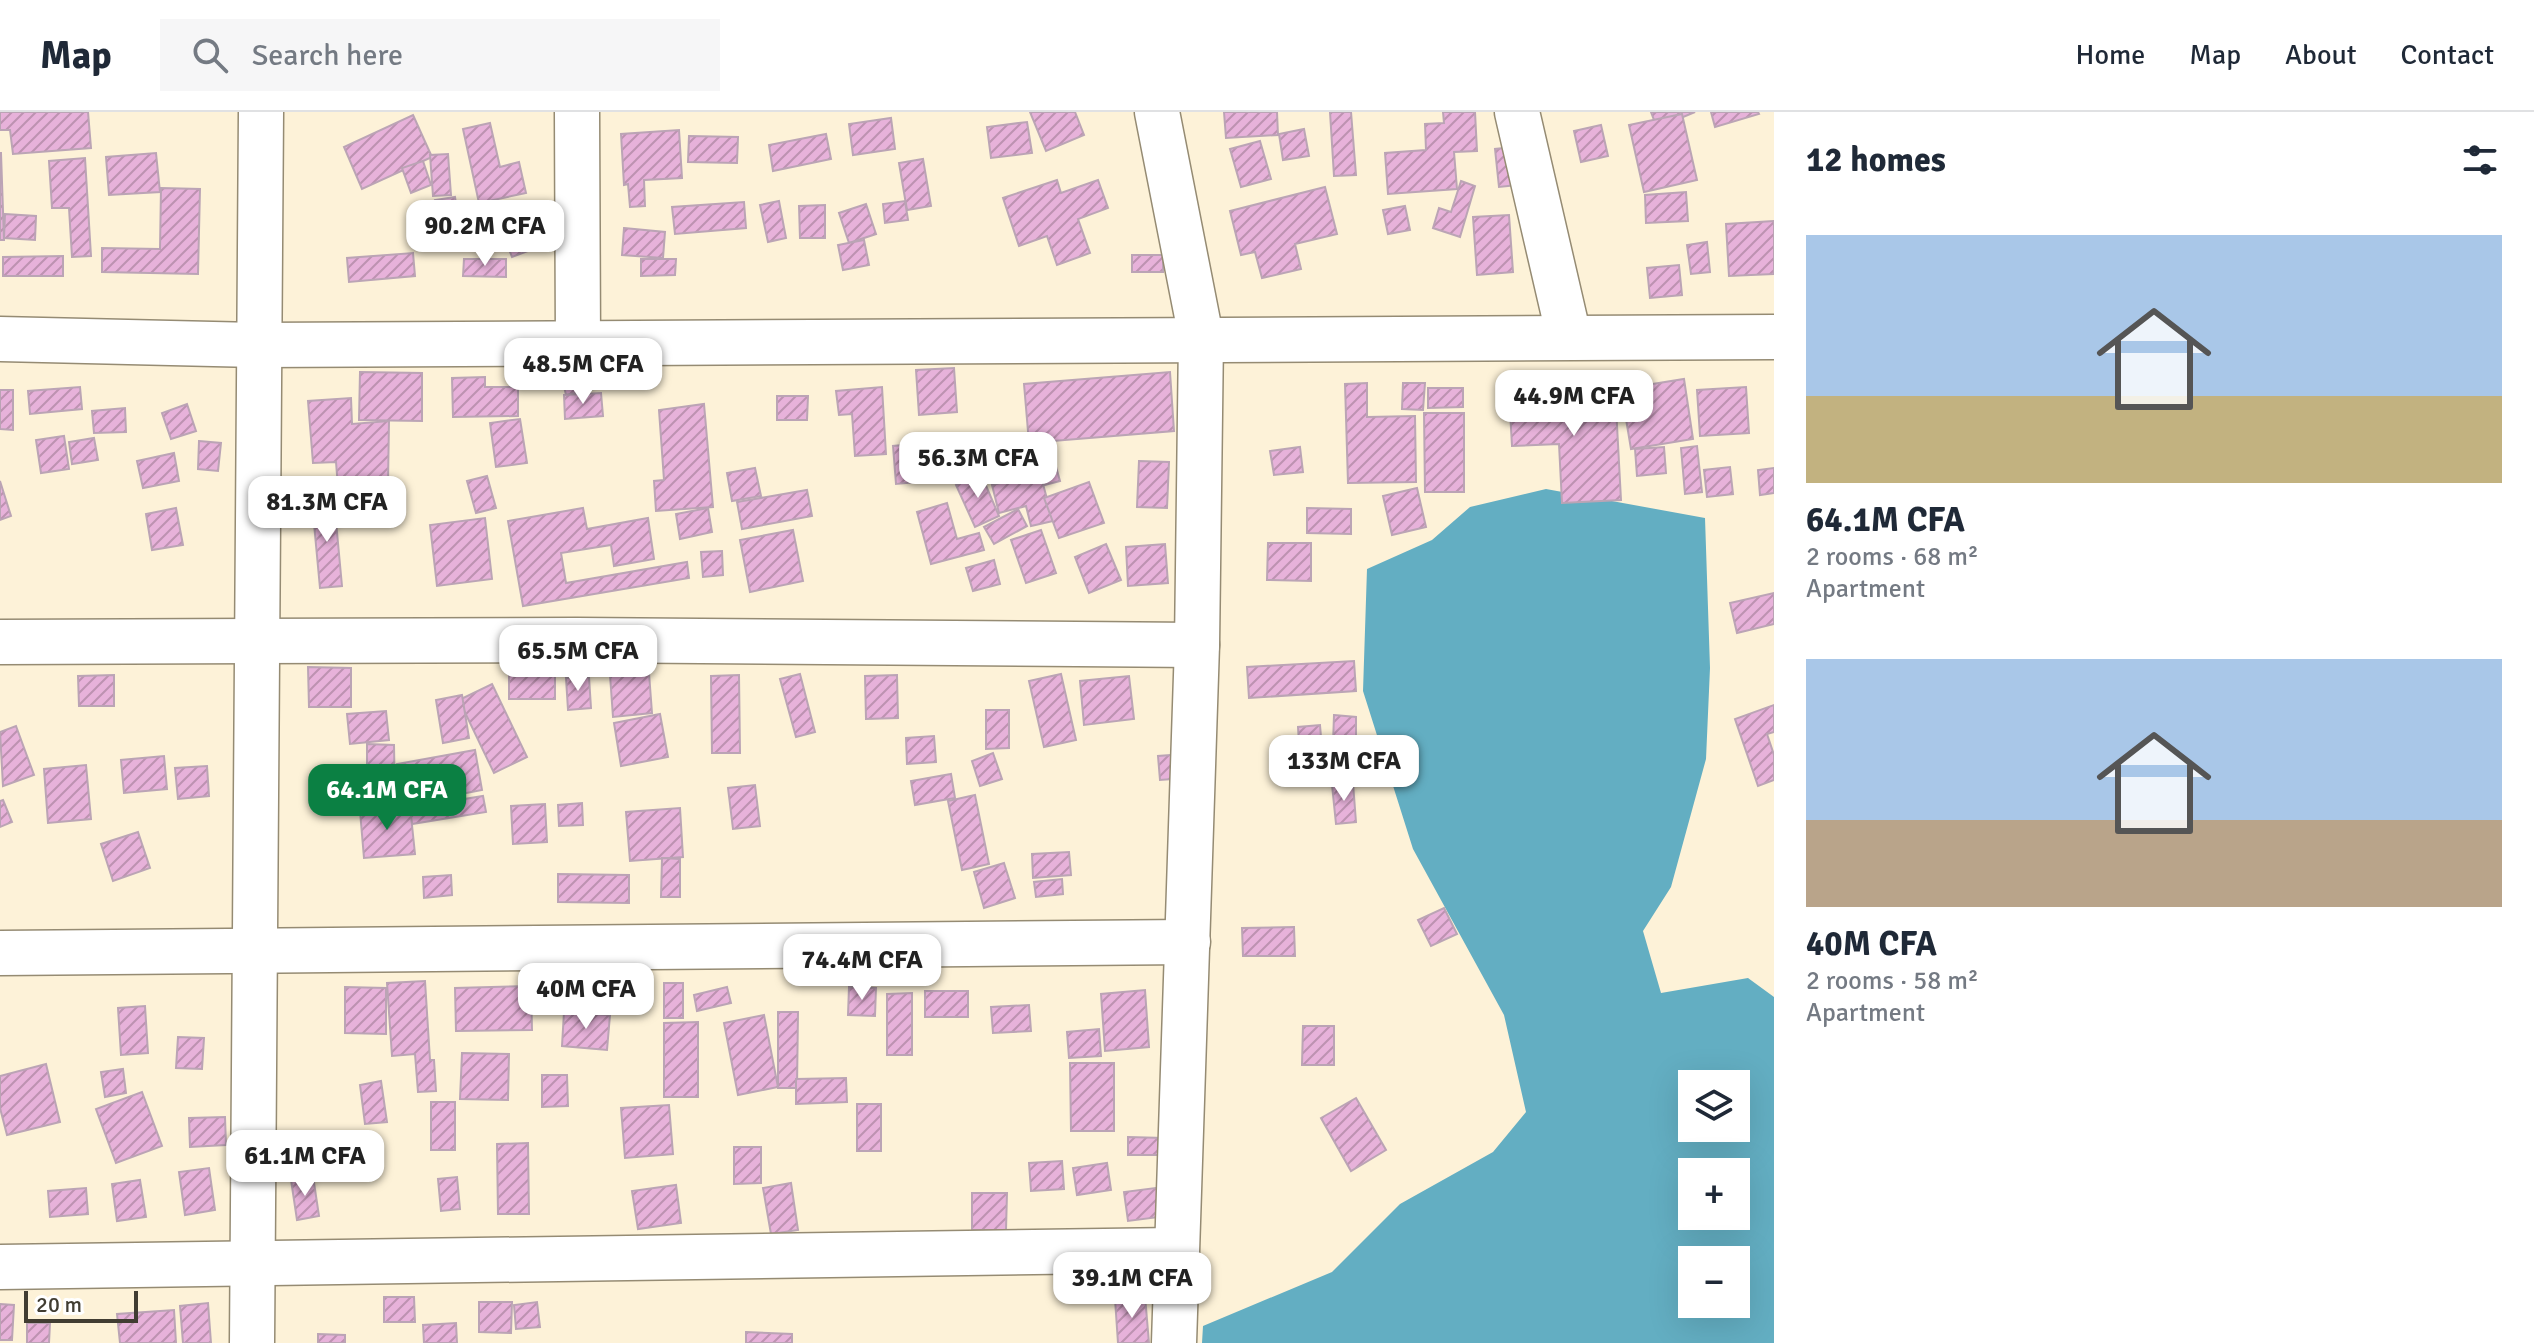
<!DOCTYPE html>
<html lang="en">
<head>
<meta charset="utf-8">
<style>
  :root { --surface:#fff; --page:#f6f6f7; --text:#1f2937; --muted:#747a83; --line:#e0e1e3; --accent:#0b8043 }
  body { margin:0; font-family:Signika,sans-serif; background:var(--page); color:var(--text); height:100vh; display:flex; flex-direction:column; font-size:30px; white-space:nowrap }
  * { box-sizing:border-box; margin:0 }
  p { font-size:26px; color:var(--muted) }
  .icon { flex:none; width:44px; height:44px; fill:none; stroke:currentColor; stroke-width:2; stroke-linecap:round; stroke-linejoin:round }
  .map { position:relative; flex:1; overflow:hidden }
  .panel { display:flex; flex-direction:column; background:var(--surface); width:760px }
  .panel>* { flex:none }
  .fabs { position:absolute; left:1678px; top:958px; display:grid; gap:16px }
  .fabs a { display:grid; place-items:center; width:72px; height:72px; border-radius:0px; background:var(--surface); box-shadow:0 8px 32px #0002; font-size:40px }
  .scale { position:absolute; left:24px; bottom:20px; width:114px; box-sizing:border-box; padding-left:8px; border:4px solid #413d32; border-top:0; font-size:22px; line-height:28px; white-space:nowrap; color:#413d32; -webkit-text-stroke:6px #fff; paint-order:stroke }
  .price { position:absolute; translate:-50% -68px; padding:0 18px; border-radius:16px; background:#fff; color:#222; font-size:26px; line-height:52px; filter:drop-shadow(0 2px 4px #0008) }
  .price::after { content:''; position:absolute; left:50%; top:48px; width:24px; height:18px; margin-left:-12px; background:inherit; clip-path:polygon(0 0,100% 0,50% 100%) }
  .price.selected { background:var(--accent); color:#fff }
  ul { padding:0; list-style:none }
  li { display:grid; align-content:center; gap:16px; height:424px; padding:0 32px }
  li span { display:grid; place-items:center; height:248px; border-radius:0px; color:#555 }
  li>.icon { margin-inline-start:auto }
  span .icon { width:144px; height:144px; fill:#fffc; stroke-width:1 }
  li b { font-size:34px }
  h2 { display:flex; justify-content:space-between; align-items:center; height:96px; padding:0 32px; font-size:34px }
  header { display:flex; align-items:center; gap:48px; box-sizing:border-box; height:112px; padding:0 40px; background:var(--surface); border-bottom:2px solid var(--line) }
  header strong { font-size:38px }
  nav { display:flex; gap:44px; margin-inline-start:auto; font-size:28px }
  .search { width:560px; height:72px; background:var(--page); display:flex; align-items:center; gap:20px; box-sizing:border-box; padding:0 28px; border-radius:0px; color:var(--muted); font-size:30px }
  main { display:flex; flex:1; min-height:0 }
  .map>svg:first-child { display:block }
</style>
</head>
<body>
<header>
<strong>Map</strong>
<div class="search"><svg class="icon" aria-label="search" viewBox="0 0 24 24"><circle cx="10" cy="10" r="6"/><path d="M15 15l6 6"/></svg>Search here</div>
<nav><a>Home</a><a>Map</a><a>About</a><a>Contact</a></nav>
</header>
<main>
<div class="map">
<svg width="1774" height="1231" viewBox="0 0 1774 1231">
  <defs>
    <pattern id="building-hatch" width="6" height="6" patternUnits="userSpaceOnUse" patternTransform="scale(2)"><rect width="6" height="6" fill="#e7b2da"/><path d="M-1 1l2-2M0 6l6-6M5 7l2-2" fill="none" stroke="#bd92b1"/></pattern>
  </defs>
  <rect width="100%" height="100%" fill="#fdf2d8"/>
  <path fill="#63aec2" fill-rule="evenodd" d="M1546,377L1705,406L1710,556L1706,647L1671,775L1643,819L1661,881L1748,866L1774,885V1231H1202L1203,1214L1332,1160L1400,1092L1493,1040L1526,1000L1504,903L1413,737L1363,579L1367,457L1432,428L1470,395ZM1692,972H1736V1016H1692ZM1692,1060H1736V1104H1692ZM1692,1148H1736V1192H1692Z"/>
  <g fill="url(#building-hatch)" stroke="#bba4b5" stroke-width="2">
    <polygon points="0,0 88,0 91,36 13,42 10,18 0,18"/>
    <polygon points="1030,0 1075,0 1084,23 1046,39"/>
    <polygon points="1224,0 1277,0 1278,23 1226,26"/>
    <polygon points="1330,0 1351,0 1356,63 1334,64"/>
    <polygon points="1443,0 1475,0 1477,39 1454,40 1457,77 1388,82 1385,41 1426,38 1425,12 1444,11"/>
    <polygon points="1651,0 1695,0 1657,16"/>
    <polygon points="1711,0 1758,0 1759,2 1715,15"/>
    <polygon points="1682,2 1697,68 1644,80 1629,13"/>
    <polygon points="413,3 432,45 362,77 344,35"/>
    <polygon points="891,6 895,37 853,43 849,12"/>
    <polygon points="1027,10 1032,41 991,46 987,15"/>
    <polygon points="490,11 500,55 519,50 526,81 479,91 463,17"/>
    <polygon points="1601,13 1608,44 1581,50 1574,19"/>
    <polygon points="1304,17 1309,44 1283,48 1279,22"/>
    <polygon points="679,18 682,66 644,68 645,94 630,95 628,72 624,73 621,22"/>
    <polygon points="826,22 831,47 773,59 769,33"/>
    <polygon points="689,24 738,25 737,51 688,50"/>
    <polygon points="1260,29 1271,67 1241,75 1230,37"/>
    <polygon points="1513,35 1517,73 1499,75 1495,37"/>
    <polygon points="1,41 4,128 0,128 0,41"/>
    <polygon points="156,41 160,80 109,83 106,45"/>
    <polygon points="448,42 451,83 433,84 430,43"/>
    <polygon points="85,46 91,144 72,145 69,96 52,96 49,49"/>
    <polygon points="923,47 931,94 907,98 899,51"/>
    <polygon points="423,49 431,73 411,81 402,56"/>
    <polygon points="1057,68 1061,81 1098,68 1108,96 1078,107 1090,141 1057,153 1047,124 1019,134 1003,86"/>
    <polygon points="1461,69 1475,74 1460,125 1433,116 1439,96 1451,100"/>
    <polygon points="1325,75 1337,122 1295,132 1301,157 1262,166 1255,140 1241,143 1230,99"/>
    <polygon points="161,76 200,77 198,162 102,160 102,136 160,137"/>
    <polygon points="1686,80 1688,109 1646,111 1645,83"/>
    <polygon points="455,85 459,112 438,114 435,88"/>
    <polygon points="779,89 786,126 768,130 760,93"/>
    <polygon points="905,89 908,108 885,111 883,92"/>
    <polygon points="744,90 746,116 675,122 672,95"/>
    <polygon points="866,92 876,122 849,131 839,101"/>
    <polygon points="825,93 825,126 800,126 799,94"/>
    <polygon points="1405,94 1410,118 1388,122 1383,98"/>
    <polygon points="521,95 536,136 512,145 496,104"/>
    <polygon points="5,102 36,104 35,128 4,126"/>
    <polygon points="1509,103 1513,160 1477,163 1473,105"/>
    <polygon points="1774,109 1774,162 1729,164 1726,112"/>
    <polygon points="624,116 665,120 663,146 622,143"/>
    <polygon points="864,128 869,153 843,158 838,133"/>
    <polygon points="1707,130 1710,160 1691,162 1687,133"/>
    <polygon points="413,141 415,164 349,170 347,146"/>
    <rect x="1132" y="143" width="31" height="17"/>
    <polygon points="63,144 63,164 3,164 3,145"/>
    <polygon points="464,147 506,147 506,165 463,164"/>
    <polygon points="641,147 676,147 675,163 641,164"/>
    <polygon points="1679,153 1682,183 1650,186 1647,156"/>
    <polygon points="593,250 598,276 566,283 560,257"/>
    <polygon points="954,256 957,300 919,303 916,258"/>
    <polygon points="360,260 422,261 422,309 359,308"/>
    <polygon points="1170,260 1174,319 1029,331 1024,272"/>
    <polygon points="485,265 485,275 518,275 518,304 453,305 452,266"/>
    <polygon points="1684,267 1693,327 1631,337 1621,277"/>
    <polygon points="1367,271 1367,305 1415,304 1416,370 1348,371 1345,272"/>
    <polygon points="1403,271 1425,271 1423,298 1402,297"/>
    <polygon points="80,275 82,297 30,302 28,279"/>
    <polygon points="882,275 886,342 855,344 852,302 839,303 836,279"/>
    <polygon points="1746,275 1749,321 1700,324 1697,278"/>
    <polygon points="1428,276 1463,276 1463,295 1428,296"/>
    <polygon points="1615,276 1621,388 1562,391 1559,332 1512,334 1509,281"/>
    <polygon points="0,278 13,278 13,318 0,317"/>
    <polygon points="601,281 603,304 565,307 564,283"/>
    <polygon points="777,284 808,284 807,308 777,308"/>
    <polygon points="351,286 352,312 389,309 388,371 338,375 336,350 313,351 308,289"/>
    <polygon points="187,292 196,319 171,327 162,301"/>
    <polygon points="704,292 713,395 656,399 654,369 664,368 659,298"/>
    <polygon points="125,296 126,320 94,321 92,299"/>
    <polygon points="1424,301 1464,301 1464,380 1425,380"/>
    <polygon points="520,307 527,351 496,355 490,311"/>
    <polygon points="64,324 69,357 41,361 36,328"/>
    <polygon points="94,326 98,348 72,352 69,330"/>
    <polygon points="199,329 221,331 218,359 198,357"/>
    <polygon points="925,331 928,369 896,372 893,334"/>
    <polygon points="1697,334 1702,380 1685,382 1681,336"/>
    <polygon points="1300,335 1303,360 1274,363 1270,339"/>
    <polygon points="1664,335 1666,361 1637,364 1635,337"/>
    <polygon points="174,341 179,369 143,376 137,349"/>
    <polygon points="1139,349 1169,350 1167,396 1137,395"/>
    <polygon points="1055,351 1060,369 1041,374 1036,355"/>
    <polygon points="1730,355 1733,382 1707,385 1704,358"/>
    <polygon points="755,356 761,384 732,389 727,361"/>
    <polygon points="1774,356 1774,381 1760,383 1758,358"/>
    <polygon points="1040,361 1053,409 1031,414 1026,394 999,401 992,373"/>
    <polygon points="981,362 999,404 975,415 956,373"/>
    <polygon points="487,364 496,396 476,401 467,369"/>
    <polygon points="0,369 11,404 0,408"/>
    <polygon points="1089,370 1104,411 1059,426 1044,386"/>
    <polygon points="1417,376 1426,415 1392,423 1383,384"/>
    <polygon points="807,378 812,404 742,417 737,390"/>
    <polygon points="334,388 342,474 320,476 312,390"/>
    <polygon points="947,391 957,427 979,421 984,438 931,452 917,400"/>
    <polygon points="176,396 183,433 152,438 146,402"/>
    <polygon points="583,396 587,417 648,406 654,447 614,454 611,433 561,441 566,471 687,450 689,466 523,494 508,409"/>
    <polygon points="708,396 712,420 680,427 676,402"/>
    <polygon points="1307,396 1351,397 1351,422 1307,421"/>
    <polygon points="1018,397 1027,414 994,432 984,415"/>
    <polygon points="485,406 492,467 437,474 430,413"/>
    <polygon points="793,418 803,469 750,480 740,428"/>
    <polygon points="1041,418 1056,461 1026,471 1011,428"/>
    <polygon points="1268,431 1311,431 1311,469 1267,468"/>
    <polygon points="1106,432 1121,468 1089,481 1075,445"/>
    <polygon points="1165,432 1168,471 1128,474 1126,435"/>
    <polygon points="722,439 723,463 703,465 701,440"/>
    <polygon points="994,448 1000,472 973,479 966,456"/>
    <polygon points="1774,481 1774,512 1737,521 1730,491"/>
    <polygon points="1354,549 1356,579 1249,586 1247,555"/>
    <polygon points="308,555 351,556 351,595 309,595"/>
    <rect x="509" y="561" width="46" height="26"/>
    <polygon points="649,561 652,601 613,605 610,563"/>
    <polygon points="800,562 815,620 796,625 780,567"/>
    <polygon points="1061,562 1076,628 1044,635 1029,569"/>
    <polygon points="114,563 114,594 79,594 78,564"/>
    <polygon points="739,563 740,641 712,641 711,564"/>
    <polygon points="897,563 898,606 866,607 865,564"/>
    <polygon points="1129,564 1134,607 1084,613 1080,569"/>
    <polygon points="589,565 591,596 568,598 566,566"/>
    <polygon points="492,572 527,645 494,661 459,588"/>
    <polygon points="462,583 469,626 443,631 436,588"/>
    <polygon points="1774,593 1774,620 1767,622 1774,643 1774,668 1758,674 1735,607"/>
    <polygon points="986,598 1009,598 1009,636 986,637"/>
    <polygon points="386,599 389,628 350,632 347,602"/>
    <polygon points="660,602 668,645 621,654 614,611"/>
    <polygon points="1334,603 1356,605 1356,632 1333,632"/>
    <polygon points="1320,613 1324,661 1301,663 1298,615"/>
    <polygon points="16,614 34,663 3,674 0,620"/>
    <polygon points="934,624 936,650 907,652 906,626"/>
    <polygon points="367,632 394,633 395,689 367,689"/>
    <polygon points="475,638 482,678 404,693 397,652"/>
    <polygon points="993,641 1002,667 980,674 972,649"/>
    <polygon points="1184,642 1186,666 1160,668 1158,644"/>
    <polygon points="164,644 167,677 124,681 121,648"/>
    <polygon points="86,653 91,707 48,711 44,657"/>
    <polygon points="207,654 209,684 178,687 175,656"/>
    <polygon points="357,654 359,690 340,691 337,655"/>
    <polygon points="951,662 955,686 915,693 911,669"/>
    <polygon points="1353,671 1356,710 1336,712 1332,673"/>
    <polygon points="755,673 760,714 733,717 728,676"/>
    <polygon points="975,683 989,752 962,758 948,689"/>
    <polygon points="483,684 486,700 412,712 409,696"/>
    <polygon points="3,688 12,710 0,715 0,689"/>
    <polygon points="582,691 583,713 559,714 558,693"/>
    <polygon points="545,692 547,730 513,732 511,694"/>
    <polygon points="410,694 415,742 364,746 360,699"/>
    <polygon points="680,696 683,745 630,749 626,700"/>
    <polygon points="138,720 150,756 113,769 101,732"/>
    <polygon points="1069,740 1071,763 1033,766 1032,742"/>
    <polygon points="662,746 680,747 680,785 661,785"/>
    <polygon points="1004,751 1015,786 984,796 974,760"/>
    <polygon points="558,762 629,763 629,791 558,790"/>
    <polygon points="451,763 452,783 424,786 423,765"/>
    <polygon points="1062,767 1063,782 1036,785 1034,770"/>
    <polygon points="1444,796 1457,822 1431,834 1418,808"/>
    <polygon points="1294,815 1295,844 1243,844 1242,816"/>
    <polygon points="605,840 611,871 585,876 579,844"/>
    <polygon points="425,869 430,948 434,948 436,979 418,980 415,942 392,944 387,871"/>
    <rect x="664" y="871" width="19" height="35"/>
    <polygon points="531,874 532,918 456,919 455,876"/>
    <polygon points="345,875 386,876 386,922 345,921"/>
    <polygon points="727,875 731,891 697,899 694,883"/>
    <polygon points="849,875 876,876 875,904 848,903"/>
    <polygon points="1145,878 1149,935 1105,939 1101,882"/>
    <rect x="925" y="879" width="43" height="26"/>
    <polygon points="912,881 912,943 887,943 887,882"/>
    <polygon points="1029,893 1031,919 993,921 991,895"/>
    <polygon points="145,894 148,941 121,943 118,896"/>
    <polygon points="564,900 610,903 607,938 562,934"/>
    <polygon points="778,900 798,900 797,976 778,976"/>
    <polygon points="764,903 778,975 738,983 724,911"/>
    <polygon points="698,910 698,985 664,985 664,911"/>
    <polygon points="1303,914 1334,914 1334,953 1302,953"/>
    <polygon points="1099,917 1101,944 1069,946 1067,920"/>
    <polygon points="178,925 204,926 202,957 176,956"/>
    <polygon points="462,941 509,942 508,988 460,987"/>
    <polygon points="1070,951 1114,951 1114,1019 1071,1019"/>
    <polygon points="46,952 60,1010 7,1023 0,996 0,964"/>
    <polygon points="123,957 126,981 105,985 101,960"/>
    <polygon points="542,963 567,963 568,994 542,995"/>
    <polygon points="846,966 847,990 796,992 796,967"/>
    <polygon points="381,969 387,1010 365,1012 360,973"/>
    <polygon points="142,980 162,1034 116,1051 96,997"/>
    <polygon points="1356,986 1386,1038 1351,1059 1321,1006"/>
    <rect x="431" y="990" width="24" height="48"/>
    <rect x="857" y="992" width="24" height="47"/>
    <polygon points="669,993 673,1042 625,1046 621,996"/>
    <polygon points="225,1005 226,1033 190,1035 189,1006"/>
    <polygon points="1128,1025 1164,1026 1164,1043 1128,1043"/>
    <polygon points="528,1031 529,1102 498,1102 497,1032"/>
    <polygon points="734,1035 761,1035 761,1071 734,1072"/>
    <polygon points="1062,1049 1064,1077 1031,1079 1029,1051"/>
    <polygon points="1107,1051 1111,1078 1077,1083 1073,1056"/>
    <polygon points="209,1056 215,1098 185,1103 179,1060"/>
    <polygon points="313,1064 319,1104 297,1108 291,1068"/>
    <polygon points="457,1065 460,1097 441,1099 438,1067"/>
    <polygon points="140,1068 146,1105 117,1109 112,1072"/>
    <polygon points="791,1071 798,1118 771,1122 763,1076"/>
    <polygon points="676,1073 681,1111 638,1117 632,1079"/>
    <polygon points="1163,1075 1167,1104 1128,1109 1124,1080"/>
    <polygon points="86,1076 88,1102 50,1105 48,1079"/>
    <polygon points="972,1081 1007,1081 1006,1118 972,1118"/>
    <polygon points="1145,1184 1149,1231 1118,1231 1115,1187"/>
    <polygon points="384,1185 414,1185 415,1210 384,1210"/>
    <polygon points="479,1190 512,1190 511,1221 479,1220"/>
    <polygon points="537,1190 540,1215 516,1217 514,1193"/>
    <polygon points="208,1191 211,1231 183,1231 180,1194"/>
    <polygon points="0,1192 14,1193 12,1228 0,1228"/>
    <polygon points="174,1198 176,1231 120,1231 117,1202"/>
    <polygon points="27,1211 50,1211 49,1231 27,1231"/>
    <polygon points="456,1211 457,1231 424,1231 423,1213"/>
    <polygon points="746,1220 792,1222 792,1231 746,1231"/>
    <polygon points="318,1222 345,1223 345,1231 318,1231"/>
  </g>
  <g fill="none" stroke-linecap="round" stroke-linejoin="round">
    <defs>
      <g id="minor">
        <polyline points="577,0 578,231"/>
        <polyline points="1157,0 1201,225 1197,533 1174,1231"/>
        <polyline points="1517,0 1569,225"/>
        <polyline points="0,227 259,233 1774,225"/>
        <polyline points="0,530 577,528 1197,533"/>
        <polyline points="0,841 1188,830"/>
        <polyline points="0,1155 1175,1138"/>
        <polyline points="252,1231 261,0"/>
      </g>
    </defs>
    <use href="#minor" stroke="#958b73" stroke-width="47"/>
    <use href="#minor" stroke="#fff" stroke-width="44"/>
  </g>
</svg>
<div class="fabs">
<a><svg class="icon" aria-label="layers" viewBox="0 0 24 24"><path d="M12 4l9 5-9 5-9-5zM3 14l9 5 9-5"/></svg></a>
<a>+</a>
<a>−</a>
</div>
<div class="scale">20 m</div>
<b class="price" style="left:485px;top:156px">90.2M CFA</b>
<b class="price" style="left:583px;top:294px">48.5M CFA</b>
<b class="price" style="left:1574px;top:326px">44.9M CFA</b>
<b class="price" style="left:978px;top:388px">56.3M CFA</b>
<b class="price" style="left:327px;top:432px">81.3M CFA</b>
<b class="price" style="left:578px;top:581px">65.5M CFA</b>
<b class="price" style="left:1344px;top:691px">133M CFA</b>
<b class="price selected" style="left:387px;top:720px">64.1M CFA</b>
<b class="price" style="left:862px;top:890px">74.4M CFA</b>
<b class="price" style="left:586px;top:919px">40M CFA</b>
<b class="price" style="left:305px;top:1086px">61.1M CFA</b>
<b class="price" style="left:1132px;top:1208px">39.1M CFA</b>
</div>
<section class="panel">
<h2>12 homes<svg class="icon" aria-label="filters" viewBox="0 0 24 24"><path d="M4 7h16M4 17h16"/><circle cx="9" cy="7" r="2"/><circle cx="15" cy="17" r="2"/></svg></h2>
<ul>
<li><span style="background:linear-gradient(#a9c7e8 65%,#c2b280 0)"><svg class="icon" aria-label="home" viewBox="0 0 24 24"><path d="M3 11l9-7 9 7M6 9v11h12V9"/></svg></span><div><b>64.1M CFA</b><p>2 rooms · 68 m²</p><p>Apartment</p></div></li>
<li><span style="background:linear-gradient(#a9c7e8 65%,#b9a48a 0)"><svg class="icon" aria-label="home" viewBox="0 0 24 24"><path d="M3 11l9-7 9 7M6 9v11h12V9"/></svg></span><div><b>40M CFA</b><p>2 rooms · 58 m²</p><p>Apartment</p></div></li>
</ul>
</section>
</main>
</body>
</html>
